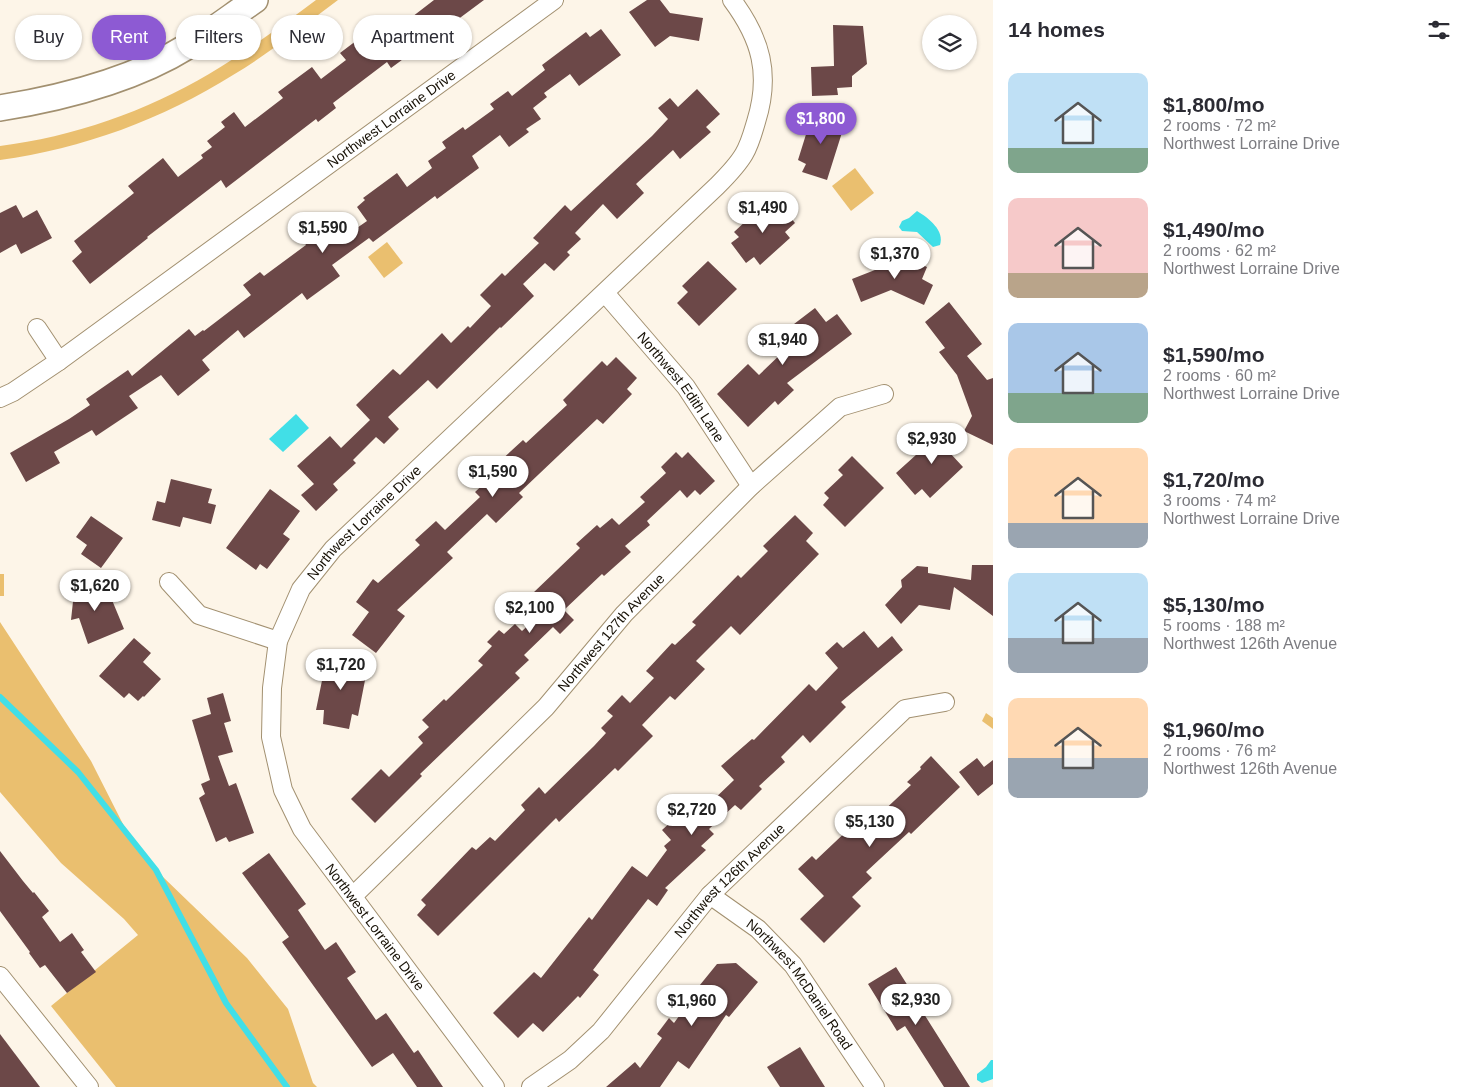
<!DOCTYPE html>
<html lang="en">
<head>
<meta charset="utf-8">
<style>
  :root { --surface:#fff; --page:#f7f7f7; --text:#2b2b33; --muted:#7c7c81; --accent:#8d5ad3 }
  body { margin:0; font-family:Helvetica,sans-serif; background:var(--page); color:var(--text); height:100vh; display:flex; flex-direction:column; font-size:19px; white-space:nowrap }
  * { box-sizing:border-box; margin:0 }
  p { font-size:16px; color:var(--muted) }
  .icon { flex:none; width:28px; height:28px; fill:none; stroke:currentColor; stroke-width:2; stroke-linecap:round; stroke-linejoin:round }
  .map { position:relative; flex:1; overflow:hidden }
  .panel { display:flex; flex-direction:column; background:var(--surface); width:475px }
  .panel>* { flex:none }
  .top-card { position:absolute; left:15px; top:15px; width:475px; height:45px; display:flex; gap:10px }
  .controls { position:absolute; left:922px; top:15px; display:grid; gap:10px }
  .controls a { display:grid; place-items:center; width:55px; height:55px; border-radius:50%; background:var(--surface); box-shadow:0 1px 4px #0004; font-size:25px }
  .price { position:absolute; translate:-50% -42px; padding:0 11px; border-radius:18px; background:#fff; color:#222; font-size:16px; line-height:32px; filter:drop-shadow(0 1px 2px #0008) }
  .price::after { content:''; position:absolute; left:50%; top:30px; width:15px; height:11px; margin-left:-8px; background:inherit; clip-path:polygon(0 0,100% 0,50% 100%) }
  .price.current { background:var(--accent); color:#fff }
  ul { padding:0; list-style:none }
  li { display:flex; align-items:center; gap:15px; height:125px; padding:0 15px }
  li span { display:grid; place-items:center; flex:none; width:140px; height:100px; border-radius:10px; color:#555 }
  li>.icon { margin-inline-start:auto }
  span .icon { width:60px; height:60px; fill:#fffc; stroke-width:1 }
  li b { font-size:21px }
  h2 { display:flex; justify-content:space-between; align-items:center; height:60px; padding:0 15px; font-size:21px }
  .chip { padding:0 18px; border-radius:22px; background:var(--surface); box-shadow:0 1px 4px #0004; font-size:18px; line-height:45px }
  .chip.current { background:var(--accent); color:#fff }
  main { display:flex; flex:1; min-height:0 }
  .map>svg:first-child { display:block }
</style>
</head>
<body>
<main>
<div class="map">
<svg width="993" height="1087" viewBox="0 0 993 1087">
  <rect width="100%" height="100%" fill="#fdf5e8"/>
  <g fill="#eabf6f">
    <path d="M316,0H338C304,25 270,53 233,75C163,119 82,149 0,160V146C72,137 147,111 209,74C246,52 281,26 316,0Z"/>
    <polygon points="855,168 874,193 851,211 832,186"/>
    <polygon points="387,242 403,263 384,278 368,257"/>
    <rect x="0" y="574" width="4" height="22"/>
    <polygon points="0,622 91,761 125,828 163,877 247,958 288,1009 313,1083 317,1087 116,1087 51,1006 138,935 124,919 61,863 0,792"/>
    <polygon points="986,713 993,718 993,729 982,721"/>
  </g>
  <g fill="#41dfe7">
    <path d="M917,211C929,218 945,231 940,245L933,247L917,232L902,231L899,227L902,221L909,218Z"/>
    <polygon points="296,414 309,428 283,452 269,439"/>
    <polygon points="991,1060 993,1060 993,1079 982,1083 977,1080 977,1074 986,1067"/>
  </g>
  <g fill="none" stroke-linecap="round" stroke-linejoin="round">
    <polyline stroke="#41dfe7" stroke-width="6" points="0,697 78,772 156,870 226,1003 287,1087"/>
  </g>
  <g fill="#6c4848">
    <polygon points="434,0 484,0 449,26 446,22 408,50 410,54 391,68 387,62 333,103 336,108 318,122 316,119 226,188 221,180 147,237 148,238 90,284 72,261 82,252 74,241 134,193 128,186 163,158 178,177 203,158 201,155 212,147 207,141 225,127 221,122 234,112 245,127 283,98 278,92 312,67 321,79 346,60 340,53 377,25 386,37"/>
    <polygon points="647,0 660,0 670,13 703,18 699,41 670,36 655,47 629,12"/>
    <polygon points="833,25 863,26 867,64 852,76 852,87 837,88 838,95 812,96 811,67 834,66"/>
    <polygon points="601,29 621,55 579,86 570,74 544,93 547,97 533,108 541,119 526,129 529,132 509,147 500,135 472,156 479,168 437,199 435,196 373,242 369,238 332,265 340,276 307,300 302,293 244,338 238,330 202,360 210,370 178,396 161,375 129,396 138,408 96,436 92,430 54,452 60,463 26,482 10,453 69,419 90,405 86,399 128,370 132,376 189,329 195,336 203,330 204,331 251,295 243,285 260,272 264,276 306,245 303,240 319,228 326,238 335,231 341,239 367,221 357,207 365,200 363,198 397,173 407,187 432,168 428,161 446,148 442,142 463,127 465,130 494,109 490,104 508,91 512,96 545,70 542,65 586,32 590,37"/>
    <polygon points="697,89 720,114 706,127 711,132 680,159 673,150 636,184 644,193 617,219 603,204 575,233 581,239 567,252 570,255 554,271 545,263 523,284 534,296 501,328 500,327 437,389 428,380 388,417 399,429 384,444 376,437 353,460 356,463 333,484 338,490 316,511 301,495 314,484 297,466 330,436 341,448 370,420 356,405 393,369 400,375 442,333 451,343 468,326 470,328 491,306 480,295 502,273 505,276 539,243 533,238 565,205 571,211 652,136 668,119 658,108 670,98 678,107"/>
    <polygon points="813,112 845,123 827,180 802,172 806,164 798,160"/>
    <polygon points="779,204 795,223 785,232 790,238 760,265 754,257 746,263 731,243 739,237 734,232 761,207 767,215"/>
    <polygon points="16,205 23,218 37,210 52,238 21,254 16,244 0,253 0,213"/>
    <polygon points="889,250 927,267 922,279 933,285 924,305 891,290 861,302 852,279 880,268"/>
    <polygon points="708,261 737,289 699,326 677,303 688,292 682,286"/>
    <polygon points="949,302 982,344 967,356 987,380 993,378 993,445 964,431 972,416 957,375 939,352 945,348 925,322"/>
    <polygon points="815,308 826,322 837,314 852,334 787,383 794,390 778,405 775,401 748,427 717,394 748,364 759,375 786,349 777,337"/>
    <polygon points="616,357 637,378 627,389 632,394 603,424 597,419 519,493 523,497 496,523 487,514 447,552 453,558 397,610 405,616 376,653 352,635 369,612 356,602 373,579 378,583 420,545 415,540 436,521 445,530 480,497 475,492 489,479 485,475 523,440 526,443 567,405 563,400 602,361 607,366"/>
    <polygon points="947,427 961,443 950,453 963,467 930,498 922,489 915,495 896,473"/>
    <polygon points="676,452 682,458 688,452 715,481 700,495 695,490 687,498 680,490 647,521 650,525 625,546 631,552 604,576 602,574 564,610 574,620 560,634 553,627 524,655 529,660 515,673 520,678 420,774 422,776 375,823 351,799 381,769 389,777 423,743 418,737 429,727 422,720 444,699 446,701 483,665 478,661 492,646 487,642 499,630 504,634 515,624 522,631 547,608 533,593 580,548 576,544 597,525 600,528 612,518 619,525 645,502 640,497 666,473 661,467"/>
    <polygon points="852,456 884,488 845,527 823,505 829,498 824,493 843,475 838,470"/>
    <polygon points="171,479 212,489 208,503 216,505 211,524 183,517 180,527 152,520 157,501 165,503"/>
    <polygon points="270,489 300,511 283,534 290,539 267,569 260,564 256,570 226,548"/>
    <polygon points="795,515 813,533 806,541 819,554 740,635 731,626 696,661 705,669 675,700 670,696 642,725 653,736 618,771 615,768 559,822 556,818 438,936 417,915 426,905 421,900 472,847 476,850 490,837 495,841 525,810 521,805 539,787 545,794 594,746 606,733 601,728 613,716 607,711 622,695 630,703 654,678 646,671 672,643 675,645 696,625 692,622 738,575 741,578 768,551 763,546"/>
    <polygon points="91,516 123,538 101,568 81,554 87,545 76,537"/>
    <polygon points="972,565 993,565 993,616 954,587 950,610 919,605 901,624 885,605 902,587 901,580 917,566 928,567 928,573 971,580"/>
    <polygon points="75,583 107,588 124,629 88,644 79,618 71,620"/>
    <polygon points="864,631 878,648 892,636 903,650 841,702 846,707 810,743 803,735 781,757 785,762 759,786 762,789 741,810 735,805 709,829 714,834 701,846 706,850 665,888 668,890 657,906 648,899 593,970 599,975 580,998 578,996 543,1032 533,1023 518,1038 493,1013 534,972 541,978 589,917 592,920 632,866 647,877 667,850 664,846 671,840 662,830 702,794 710,803 734,780 721,766 752,739 754,740 809,684 816,691 838,668 825,653 837,642 843,648"/>
    <polygon points="134,638 151,653 143,662 161,679 144,697 143,696 138,701 129,693 124,698 99,676"/>
    <polygon points="327,656 368,665 358,716 352,714 349,729 323,724 324,710 316,710"/>
    <polygon points="223,693 231,721 224,723 233,752 218,756 229,786 236,783 254,833 229,842 226,837 216,842 199,798 205,794 201,784 210,780 192,720 211,714 207,698"/>
    <polygon points="931,756 960,787 911,834 909,832 866,872 872,878 852,897 861,906 824,943 800,919 824,896 798,869 812,856 816,860 871,808 878,816 911,785 907,782 921,769 920,767"/>
    <polygon points="977,758 984,767 993,760 993,784 978,796 959,772"/>
    <polygon points="0,851 23,881 33,893 34,892 49,911 42,917 60,942 72,933 84,950 81,952 96,972 67,993 45,965 40,968 29,953 30,952 0,911"/>
    <polygon points="269,853 306,904 298,910 325,950 336,942 356,972 347,978 376,1020 386,1013 414,1053 418,1050 443,1087 417,1087 393,1053 372,1067 282,942 289,937 242,873"/>
    <polygon points="736,963 758,982 729,1017 726,1015 689,1069 678,1061 660,1087 606,1087 635,1062 640,1068 662,1038 657,1034 669,1018 674,1023 693,997 691,996 717,964"/>
    <polygon points="896,967 925,1013 924,1014 970,1087 944,1087 905,1026 897,1031 868,984"/>
    <polygon points="0,1034 40,1087 0,1087"/>
    <polygon points="800,1047 825,1087 780,1087 767,1067"/>
  </g>
  <g fill="none" stroke-linecap="round" stroke-linejoin="round">
    <defs>
      <g id="street">
        <path id="s1" d="M605,293L686,387L751,486"/>
        <polyline points="37,328 59,361"/>
        <path id="s2" d="M0,398L13,392L59,361L554,0"/>
        <polyline points="169,582 199,615 278,641"/>
        <path id="s3" d="M710,895L758,929L793,965L875,1087"/>
        <path id="s4" d="M353,896L546,707L624,614L751,486L840,407L884,394"/>
        <polyline points="0,976 89,1087"/>
        <path id="s5" d="M495,1087L302,829L283,790L271,737L272,688L278,641L301,589L333,549L717,186C727,176 737,166 744,154C750,144 753,132 756,122C771,74 761,39 732,0"/>
        <path id="s6" d="M531,1087L570,1060L601,1031L710,895L905,709L945,702"/>
      </g>
      <path id="secondary" d="M0,108C62,98 135,79 188,46C211,32 233,15 255,0"/>
    </defs>
    <use href="#street" stroke="#a29070" stroke-width="20"/>
    <use href="#secondary" stroke="#a29070" stroke-width="28"/>
    <use href="#street" stroke="#fff" stroke-width="18"/>
    <use href="#secondary" stroke="#fff" stroke-width="25"/>
  </g>
  <g text-anchor="middle" stroke-width="5" stroke-linejoin="round" paint-order="stroke">
    <g font-size="14" fill="#161005" stroke="#fff">
      <text dy="5" stroke="none"><textPath href="#s2" startOffset="481">Northwest Lorraine Drive</textPath></text>
      <text dy="5" stroke="none"><textPath href="#s1" startOffset="121">Northwest Edith Lane</textPath></text>
      <text dy="5" stroke="none"><textPath href="#s5" startOffset="665">Northwest Lorraine Drive</textPath></text>
      <text dy="5" stroke="none"><textPath href="#s4" startOffset="369">Northwest 127th Avenue</textPath></text>
      <text dy="5" stroke="none"><textPath href="#s6" startOffset="288">Northwest 126th Avenue</textPath></text>
      <text transform="translate(375 927) rotate(53)" y="5">Northwest Lorraine Drive</text>
      <text dy="5" stroke="none"><textPath href="#s3" startOffset="128">Northwest McDaniel Road</textPath></text>
    </g>
  </g>
</svg>
<div class="controls">
<a><svg class="icon" aria-label="layers" viewBox="0 0 24 24"><path d="M12 4l9 5-9 5-9-5zM3 14l9 5 9-5"/></svg></a>
</div>
<b class="price current" style="left:821px;top:145px">$1,800</b>
<b class="price" style="left:763px;top:234px">$1,490</b>
<b class="price" style="left:323px;top:254px">$1,590</b>
<b class="price" style="left:895px;top:280px">$1,370</b>
<b class="price" style="left:783px;top:366px">$1,940</b>
<b class="price" style="left:932px;top:465px">$2,930</b>
<b class="price" style="left:493px;top:498px">$1,590</b>
<b class="price" style="left:95px;top:612px">$1,620</b>
<b class="price" style="left:530px;top:634px">$2,100</b>
<b class="price" style="left:341px;top:691px">$1,720</b>
<b class="price" style="left:692px;top:836px">$2,720</b>
<b class="price" style="left:870px;top:848px">$5,130</b>
<b class="price" style="left:916px;top:1026px">$2,930</b>
<b class="price" style="left:692px;top:1027px">$1,960</b>
<div class="top-card">
<a class="chip">Buy</a>
<a class="chip current">Rent</a>
<a class="chip">Filters</a>
<a class="chip">New</a>
<a class="chip">Apartment</a>
</div>
</div>
<section class="panel">
<h2>14 homes<svg class="icon" aria-label="filters" viewBox="0 0 24 24"><path d="M4 7h16M4 17h16"/><circle cx="9" cy="7" r="2"/><circle cx="15" cy="17" r="2"/></svg></h2>
<ul>
<li><span style="background:linear-gradient(#bfe0f5 75%,#7fa58c 0)"><svg class="icon" aria-label="home" viewBox="0 0 24 24"><path d="M3 11l9-7 9 7M6 9v11h12V9"/></svg></span><div><b>$1,800/mo</b><p>2 rooms · 72 m²</p><p>Northwest Lorraine Drive</p></div></li>
<li><span style="background:linear-gradient(#f6c9c9 75%,#b9a48a 0)"><svg class="icon" aria-label="home" viewBox="0 0 24 24"><path d="M3 11l9-7 9 7M6 9v11h12V9"/></svg></span><div><b>$1,490/mo</b><p>2 rooms · 62 m²</p><p>Northwest Lorraine Drive</p></div></li>
<li><span style="background:linear-gradient(#a9c7e8 70%,#7fa58c 0)"><svg class="icon" aria-label="home" viewBox="0 0 24 24"><path d="M3 11l9-7 9 7M6 9v11h12V9"/></svg></span><div><b>$1,590/mo</b><p>2 rooms · 60 m²</p><p>Northwest Lorraine Drive</p></div></li>
<li><span style="background:linear-gradient(#ffd9b3 75%,#9aa5b1 0)"><svg class="icon" aria-label="home" viewBox="0 0 24 24"><path d="M3 11l9-7 9 7M6 9v11h12V9"/></svg></span><div><b>$1,720/mo</b><p>3 rooms · 74 m²</p><p>Northwest Lorraine Drive</p></div></li>
<li><span style="background:linear-gradient(#bfe0f5 65%,#9aa5b1 0)"><svg class="icon" aria-label="home" viewBox="0 0 24 24"><path d="M3 11l9-7 9 7M6 9v11h12V9"/></svg></span><div><b>$5,130/mo</b><p>5 rooms · 188 m²</p><p>Northwest 126th Avenue</p></div></li>
<li><span style="background:linear-gradient(#ffd9b3 60%,#9aa5b1 0)"><svg class="icon" aria-label="home" viewBox="0 0 24 24"><path d="M3 11l9-7 9 7M6 9v11h12V9"/></svg></span><div><b>$1,960/mo</b><p>2 rooms · 76 m²</p><p>Northwest 126th Avenue</p></div></li>
</ul>
</section>
</main>
</body>
</html>
